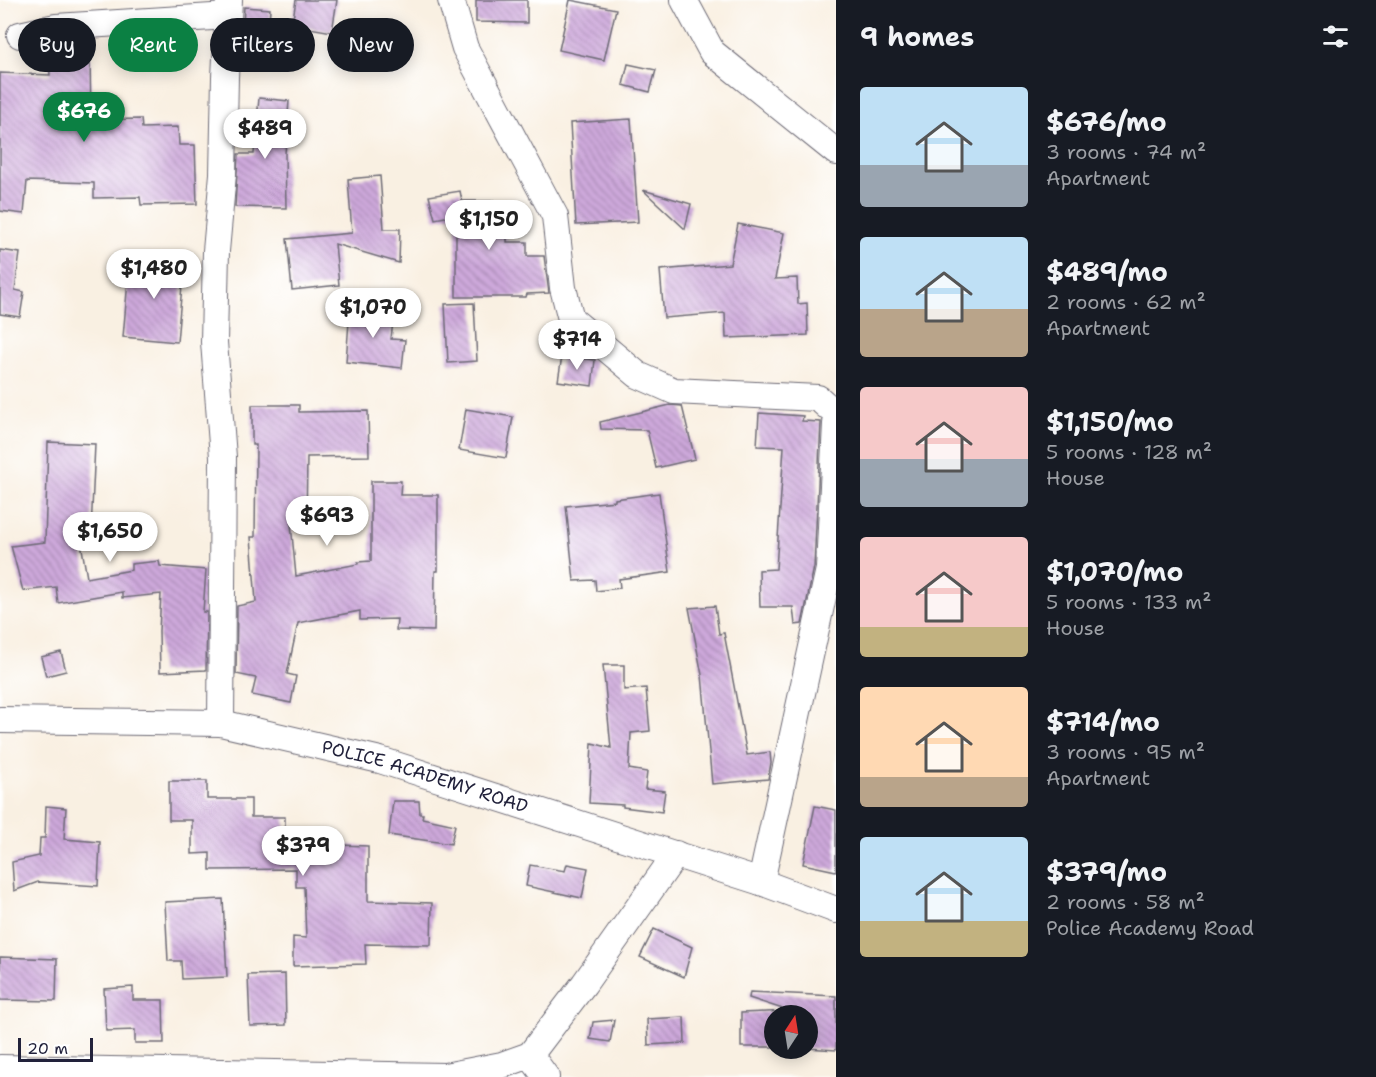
<!DOCTYPE html>
<html lang="en">
<head>
<meta charset="utf-8">
<style>
  :root { --surface:#171b24; --page:#242831; --text:#f1f3f6; --muted:#9ea1a6; --accent:#0b8043 }
  body { margin:0; font-family:"Shantell Sans",sans-serif; background:var(--page); color:var(--text); height:100vh; display:flex; flex-direction:column; font-size:22px; white-space:nowrap }
  * { box-sizing:border-box; margin:0 }
  p { font-size:20px; color:var(--muted) }
  .icon { flex:none; width:33px; height:33px; fill:none; stroke:currentColor; stroke-width:2; stroke-linecap:round; stroke-linejoin:round }
  .map { position:relative; flex:1; overflow:hidden }
  .side { display:flex; flex-direction:column; background:var(--surface); width:540px }
  .side>* { flex:none }
  .hud { position:absolute; left:18px; top:18px; width:570px; height:54px; display:flex; gap:12px }
  .needle { width:39px; rotate:12deg }
  .controls { position:absolute; left:764px; top:1005px; display:grid; gap:12px }
  .controls a { display:grid; place-items:center; width:54px; height:54px; border-radius:50%; background:var(--surface); box-shadow:0 3px 15px #0003; font-size:30px }
  .scale { position:absolute; left:18px; bottom:15px; width:75px; box-sizing:border-box; padding-left:6px; border:3px solid #22223b; border-top:0; font-size:16px; line-height:21px; white-space:nowrap; color:#22223b; -webkit-text-stroke:4px #fff; paint-order:stroke }
  .price { position:absolute; translate:-50% -51px; padding:0 14px; border-radius:21px; background:#fff; color:#222; font-size:20px; line-height:39px; filter:drop-shadow(0 2px 3px #0008) }
  .price::after { content:''; position:absolute; left:50%; top:36px; width:18px; height:14px; margin-left:-9px; background:inherit; clip-path:polygon(0 0,100% 0,50% 100%) }
  .price.selected { background:var(--accent); color:#fff }
  ul { padding:0; list-style:none }
  li { display:flex; align-items:center; gap:18px; height:150px; padding:0 24px }
  li span { display:grid; place-items:center; flex:none; width:168px; height:120px; border-radius:6px; color:#555 }
  li>.icon { margin-inline-start:auto }
  span .icon { width:72px; height:72px; fill:#fffc; stroke-width:1 }
  li b { font-size:26px }
  h2 { display:flex; justify-content:space-between; align-items:center; height:72px; padding:0 24px; font-size:26px }
  .chip { padding:0 21px; border-radius:27px; background:var(--surface); box-shadow:0 3px 15px #0003; font-size:21px; line-height:54px }
  .chip.selected { background:var(--accent); color:#fff }
  main { display:flex; flex:1; min-height:0 }
  .map>svg:first-child { display:block }
</style>
</head>
<body>
<main>
<div class="map">
<svg width="836" height="1077" viewBox="0 0 836 1077">
  <defs>
    <pattern id="building-back-hatch" width="6" height="6" patternUnits="userSpaceOnUse" patternTransform="scale(1.5)"><rect width="6" height="6" fill="#cea9db"/><path d="M-1 5l2 2M0 0l6 6M5-1l2 2" fill="none" stroke="#a789b3"/></pattern>
  </defs>
  <rect width="100%" height="100%" fill="#fff"/>
  <filter id="ink" filterUnits="userSpaceOnUse"><feTurbulence type="fractalNoise" baseFrequency=".0167" numOctaves="2"/><feDisplacementMap in="SourceGraphic" scale="12" xChannelSelector="R" yChannelSelector="G"/><feConvolveMatrix kernelMatrix="1 2 1 2 8 2 1 2 1" color-interpolation-filters="sRGB"/></filter>
  <filter id="wash" filterUnits="userSpaceOnUse"><feTurbulence type="fractalNoise" baseFrequency=".008" numOctaves="4" result="noise"/><feDisplacementMap in="SourceGraphic" scale="24" xChannelSelector="R" yChannelSelector="G"/><feGaussianBlur stdDeviation="1.35" result="paint"/><feColorMatrix in="noise" values="0 0 0 0 0 0 0 0 0 0 0 0 0 0 0 0 0 1.4 0 .05"/><feComposite in="paint" operator="in"/></filter>
  <g filter="url(#wash)">
    <rect width="100%" height="100%" fill="#f9f0e2"/>
    <g id="blocks">
      <g fill="url(#building-back-hatch)">
        <polygon points="296,0 337,0 332,32 292,25"/>
        <polygon points="476,0 527,0 527,23 476,22"/>
        <polygon points="570,0 616,9 604,60 559,50"/>
        <polygon points="244,7 270,9 267,49 242,47"/>
        <polygon points="394,22 397,44 363,48 360,26"/>
        <polygon points="90,57 91,120 141,119 142,128 178,127 179,145 195,145 197,204 141,205 140,197 94,198 94,183 27,181 24,214 0,211 0,73 50,75 49,58"/>
        <polygon points="628,64 656,70 650,92 623,85"/>
        <polygon points="259,98 289,101 285,154 286,208 235,207 238,154 254,154"/>
        <polygon points="631,119 638,222 576,225 570,123"/>
        <polygon points="380,176 384,229 400,229 399,263 335,244 339,285 292,290 287,239 352,233 348,179"/>
        <polygon points="643,190 691,204 685,229"/>
        <polygon points="460,191 462,201 507,201 507,242 527,242 527,256 544,256 549,293 527,294 526,297 456,297 456,215 435,219 429,196"/>
        <polygon points="738,224 784,233 775,279 797,278 798,304 807,303 808,335 726,338 725,313 664,318 660,270 730,264"/>
        <polygon points="0,250 20,253 15,290 24,292 20,317 0,314"/>
        <polygon points="130,258 184,263 177,342 123,337"/>
        <polygon points="474,303 477,361 448,363 445,304"/>
        <polygon points="350,308 394,312 391,339 405,340 402,368 346,362"/>
        <polygon points="562,356 595,360 592,386 558,381"/>
        <polygon points="252,405 299,405 299,412 368,411 369,456 307,457 306,525 291,524 296,576 358,564 358,562 371,561 371,481 401,481 400,495 438,495 438,571 435,571 434,631 396,630 397,619 360,620 360,611 298,623 287,674 296,676 291,703 252,695 256,678 236,674 237,606 256,602 251,537 255,537 256,445 252,445"/>
        <polygon points="670,405 682,406 695,459 656,468 647,430 601,429 600,422"/>
        <polygon points="466,409 513,417 506,458 459,450"/>
        <polygon points="759,413 803,416 802,421 821,422 814,567 802,624 795,625 793,607 760,607 759,570 776,569 784,447 757,446"/>
        <polygon points="48,442 95,444 91,531 79,531 87,578 131,570 131,564 159,561 160,566 206,570 203,612 207,612 206,670 160,672 159,631 161,594 122,598 122,592 58,603 56,587 23,591 11,546 45,542"/>
        <polygon points="659,493 670,572 619,579 620,588 596,591 595,580 574,581 566,506 615,501 615,499"/>
        <polygon points="715,606 719,634 724,633 747,755 770,752 771,763 768,779 712,784 702,675 689,608"/>
        <polygon points="61,652 66,671 46,676 41,657"/>
        <polygon points="603,665 624,665 624,690 646,688 650,731 631,733 629,769 647,772 645,789 665,791 662,812 623,807 623,805 589,803 592,743 611,748"/>
        <polygon points="169,781 207,781 207,799 251,799 251,817 285,817 285,836 338,837 338,845 368,846 368,901 432,903 431,945 365,944 366,964 293,966 293,937 306,938 304,887 296,887 296,869 210,870 210,853 192,854 192,820 169,820"/>
        <polygon points="393,801 419,801 420,814 423,814 422,818 455,825 451,844 389,835"/>
        <polygon points="46,806 66,808 64,839 100,842 98,886 38,882 14,891 12,862 39,856 40,838 45,838"/>
        <polygon points="815,806 836,810 836,871 803,864"/>
        <polygon points="567,864 588,868 582,898 526,886 530,865 565,871"/>
        <polygon points="223,899 227,977 182,979 181,961 168,961 165,902"/>
        <polygon points="654,929 692,947 684,977 640,957"/>
        <polygon points="0,957 57,959 56,1001 0,1000"/>
        <polygon points="285,974 286,1025 250,1026 248,975"/>
        <polygon points="133,987 133,1000 163,1000 164,1043 135,1043 135,1030 106,1031 104,989"/>
        <polygon points="750,992 836,996 836,1050 807,1048 807,1016 774,1016 774,1047 741,1047 741,1013 789,1011 749,998"/>
        <polygon points="684,1017 685,1043 648,1045 647,1019"/>
        <polygon points="614,1020 610,1042 590,1039 593,1022"/>
      </g>
    </g>
  </g>
  <g filter="url(#ink)">
    <use href="#blocks" fill-opacity="0" stroke="#6d6a75" stroke-width="1.5"/>
    <g fill="none" stroke-linecap="round" stroke-linejoin="round">
      <defs>
        <g id="minor">
          <polyline points="451,0 465,48 555,216 563,288 571,319 638,375 674,391 818,398 836,414"/>
          <polyline points="684,0 712,52 836,152"/>
          <polyline points="20,35 56,27 228,16"/>
          <path id="s1" d="M0,720L221,723L380,760L761,882L836,910"/>
          <polyline points="221,723 223,457 214,342 216,251 223,174 225,77 229,0"/>
          <polyline points="761,882 829,569 836,424"/>
          <polyline points="530,1055 546,1077"/>
          <polyline points="0,1068 445,1076 502,1065 530,1055 584,984 676,854"/>
        </g>
      </defs>
      <use href="#minor" stroke="#6d6a75" stroke-width="28"/>
      <use href="#minor" stroke="#fff" stroke-width="26"/>
    </g>
  </g>
  <g text-anchor="middle" stroke-width="4.5" stroke-linejoin="round" paint-order="stroke">
    <g font-size="18" fill="#22223b" stroke="#fff">
      <text dy="6" stroke="none"><textPath href="#s1" startOffset="432">POLICE ACADEMY ROAD</textPath></text>
    </g>
  </g>
</svg>
<div class="controls">
<a><svg class="needle" viewBox="-14 -14 28 28"><path d="M0-13l5 13h-10z" fill="#e53935"/><path d="M0 13l5-13h-10z" fill="#9ea1a6"/></svg></a>
</div>
<div class="scale">20 m</div>
<b class="price selected" style="left:84px;top:143px">$676</b>
<b class="price" style="left:265px;top:160px">$489</b>
<b class="price" style="left:489px;top:251px">$1,150</b>
<b class="price" style="left:154px;top:300px">$1,480</b>
<b class="price" style="left:373px;top:339px">$1,070</b>
<b class="price" style="left:577px;top:371px">$714</b>
<b class="price" style="left:327px;top:547px">$693</b>
<b class="price" style="left:110px;top:563px">$1,650</b>
<b class="price" style="left:303px;top:877px">$379</b>
<div class="hud">
<a class="chip">Buy</a>
<a class="chip selected">Rent</a>
<a class="chip">Filters</a>
<a class="chip">New</a>
</div>
</div>
<section class="side">
<h2>9 homes<svg class="icon" aria-label="filters" viewBox="0 0 24 24"><path d="M4 7h16M4 17h16"/><circle cx="9" cy="7" r="2"/><circle cx="15" cy="17" r="2"/></svg></h2>
<ul>
<li><span style="background:linear-gradient(#bfe0f5 65%,#9aa5b1 0)"><svg class="icon" aria-label="home" viewBox="0 0 24 24"><path d="M3 11l9-7 9 7M6 9v11h12V9"/></svg></span><div><b>$676/mo</b><p>3 rooms · 74 m²</p><p>Apartment</p></div></li>
<li><span style="background:linear-gradient(#bfe0f5 60%,#b9a48a 0)"><svg class="icon" aria-label="home" viewBox="0 0 24 24"><path d="M3 11l9-7 9 7M6 9v11h12V9"/></svg></span><div><b>$489/mo</b><p>2 rooms · 62 m²</p><p>Apartment</p></div></li>
<li><span style="background:linear-gradient(#f6c9c9 60%,#9aa5b1 0)"><svg class="icon" aria-label="home" viewBox="0 0 24 24"><path d="M3 11l9-7 9 7M6 9v11h12V9"/></svg></span><div><b>$1,150/mo</b><p>5 rooms · 128 m²</p><p>House</p></div></li>
<li><span style="background:linear-gradient(#f6c9c9 75%,#c2b280 0)"><svg class="icon" aria-label="home" viewBox="0 0 24 24"><path d="M3 11l9-7 9 7M6 9v11h12V9"/></svg></span><div><b>$1,070/mo</b><p>5 rooms · 133 m²</p><p>House</p></div></li>
<li><span style="background:linear-gradient(#ffd9b3 75%,#b9a48a 0)"><svg class="icon" aria-label="home" viewBox="0 0 24 24"><path d="M3 11l9-7 9 7M6 9v11h12V9"/></svg></span><div><b>$714/mo</b><p>3 rooms · 95 m²</p><p>Apartment</p></div></li>
<li><span style="background:linear-gradient(#bfe0f5 70%,#c2b280 0)"><svg class="icon" aria-label="home" viewBox="0 0 24 24"><path d="M3 11l9-7 9 7M6 9v11h12V9"/></svg></span><div><b>$379/mo</b><p>2 rooms · 58 m²</p><p>Police Academy Road</p></div></li>
</ul>
</section>
</main>
</body>
</html>
